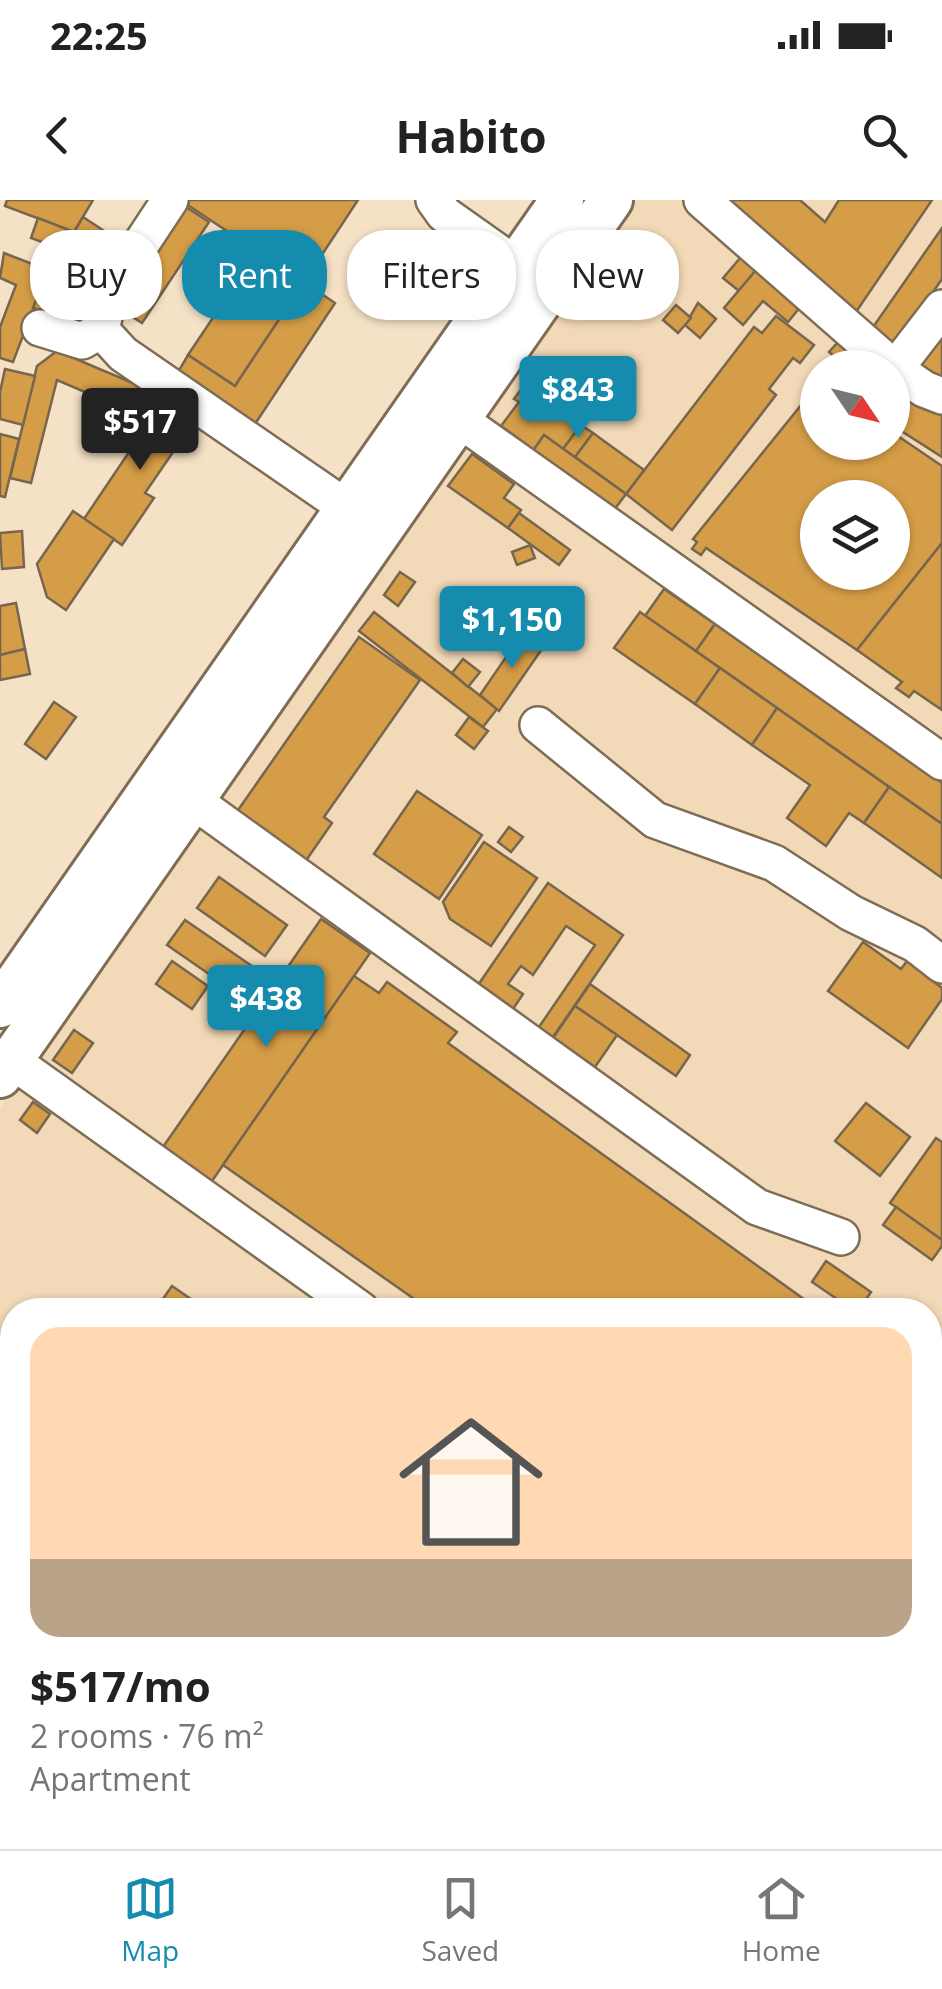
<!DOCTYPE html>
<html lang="en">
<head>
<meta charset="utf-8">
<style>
  :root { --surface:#fff; --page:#f2f2f2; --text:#222; --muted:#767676; --line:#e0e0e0; --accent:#158bae }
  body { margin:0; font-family:"Open Sans",sans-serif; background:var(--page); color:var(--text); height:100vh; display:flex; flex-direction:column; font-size:38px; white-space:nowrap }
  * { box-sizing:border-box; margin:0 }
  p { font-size:32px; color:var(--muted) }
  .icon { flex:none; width:55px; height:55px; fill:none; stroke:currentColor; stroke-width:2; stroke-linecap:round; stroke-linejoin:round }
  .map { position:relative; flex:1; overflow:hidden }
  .side { position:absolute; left:0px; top:1098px; width:942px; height:552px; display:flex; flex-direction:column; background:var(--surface); border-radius:40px 40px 0 0; box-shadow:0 2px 8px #0004 }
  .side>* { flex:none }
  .top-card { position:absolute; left:30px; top:30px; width:882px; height:90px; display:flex; gap:20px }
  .needle { width:65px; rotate:125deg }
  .fabs { position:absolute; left:800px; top:150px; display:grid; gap:20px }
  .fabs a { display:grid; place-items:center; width:110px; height:110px; border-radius:50%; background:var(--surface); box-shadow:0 2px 8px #0004; font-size:50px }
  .price { position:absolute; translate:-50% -85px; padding:0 22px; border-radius:10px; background:var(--accent); color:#fff; font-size:32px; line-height:65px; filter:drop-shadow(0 2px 5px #0008) }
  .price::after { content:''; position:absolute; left:50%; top:60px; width:30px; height:22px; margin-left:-15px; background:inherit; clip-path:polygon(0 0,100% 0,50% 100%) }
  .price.current { background:#222; color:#fff }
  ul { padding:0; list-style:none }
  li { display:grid; align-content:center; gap:20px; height:530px; padding:0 30px }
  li+li { border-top:2px solid var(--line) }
  li span { display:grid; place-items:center; height:310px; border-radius:30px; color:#555 }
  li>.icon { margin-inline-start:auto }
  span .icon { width:180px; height:180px; fill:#fffc; stroke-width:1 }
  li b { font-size:42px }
  .chip { padding:0 35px; border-radius:40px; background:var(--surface); box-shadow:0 2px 8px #0004; font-size:35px; line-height:90px }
  .chip.current { background:var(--accent); color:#fff }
  .status { display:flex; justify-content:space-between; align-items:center; height:70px; padding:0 50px; background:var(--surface); direction:ltr }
  .status svg { height:28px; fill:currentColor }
  header { display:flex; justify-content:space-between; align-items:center; height:130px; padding:0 30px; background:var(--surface); font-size:45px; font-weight:700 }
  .dock { display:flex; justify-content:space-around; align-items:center; height:140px; border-top:2px solid var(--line); background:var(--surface); font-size:28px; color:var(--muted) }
  .dock a { display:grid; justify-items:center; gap:5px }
  .dock .current { color:var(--accent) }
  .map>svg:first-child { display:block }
</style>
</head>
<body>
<div class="status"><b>22:25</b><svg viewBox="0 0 49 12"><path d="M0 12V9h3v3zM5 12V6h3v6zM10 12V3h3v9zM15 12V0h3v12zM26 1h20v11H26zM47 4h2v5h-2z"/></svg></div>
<header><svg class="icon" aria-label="back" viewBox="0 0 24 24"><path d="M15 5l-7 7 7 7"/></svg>Habito<svg class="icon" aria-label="search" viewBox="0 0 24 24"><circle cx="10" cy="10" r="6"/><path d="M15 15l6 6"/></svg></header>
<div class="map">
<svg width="942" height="1649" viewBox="0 0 942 1649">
  <rect width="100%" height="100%" fill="#f5e1c6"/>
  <path fill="#f2d9b7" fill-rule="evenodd" d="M627,0H942V1649H0V909ZM818,168H892V242H818ZM818,298H892V372H818ZM12,1110H930V1638H12Z"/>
  <g fill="#d59d47" stroke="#77664e" stroke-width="2.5" fill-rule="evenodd">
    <polygon points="7,0 93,0 74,32 5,6"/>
    <polygon points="180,0 358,0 304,82"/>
    <polygon points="723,0 800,0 825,22 839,0 932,0 854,115"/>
    <polygon points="186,7 209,22 142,123 120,109"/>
    <polygon points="83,17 115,38 105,52 74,32"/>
    <polygon points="38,18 74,32 105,52 89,85 48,70 56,47 31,38"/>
    <polygon points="942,28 942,79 893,149 871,130"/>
    <polygon points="626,37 643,49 627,71 611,59"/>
    <polygon points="747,50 762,63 739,91 723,78"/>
    <polygon points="257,52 304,82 235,186 188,155"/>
    <polygon points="4,53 48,70 13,162 0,158 0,127 16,85 0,78"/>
    <polygon points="762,63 806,100 788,122 763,101 743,125 724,108"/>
    <polygon points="48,70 89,85 75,124 63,119 67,107 51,100 46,113 33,108"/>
    <polygon points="304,82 335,103 255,224 178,172 188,155 235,186"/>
    <polygon points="698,103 716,119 700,138 685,125"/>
    <polygon points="676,105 691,118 678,133 663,120"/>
    <polygon points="776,116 814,145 800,163 793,158 769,189 776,195 672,330 626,294 754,127 762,133"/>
    <polygon points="942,128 942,187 914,169"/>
    <polygon points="839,141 859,159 852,168 825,167 835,157 829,152"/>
    <polygon points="57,151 166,197 150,220 57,180 31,283 10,278 37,166"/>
    <polygon points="5,169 35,176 23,225 0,219 0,192"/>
    <polygon points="528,180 584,221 563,249 544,235 534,250 501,226 519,202 514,199"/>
    <path d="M818,184V242H892V232L942,266V343L857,450L706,348L701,355L692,349L697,342L693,339ZM818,298H892V372H818Z"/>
    <polygon points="902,187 942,213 942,257 892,225 892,201"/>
    <polygon points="166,197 197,217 145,293 154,298 122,345 84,319"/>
    <polygon points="581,225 593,233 575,257 563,249"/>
    <polygon points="593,233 644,270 626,294 575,257"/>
    <polygon points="0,234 19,239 5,297 0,296"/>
    <polygon points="544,235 626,294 611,314 530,255"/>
    <polygon points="472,254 514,284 504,298 521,310 508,328 448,286"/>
    <polygon points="73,311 114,339 66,410 47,397 37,364"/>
    <polygon points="519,313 570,350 559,365 508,328"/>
    <polygon points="22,331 24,367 2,369 0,333"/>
    <polygon points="942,343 942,510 914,491 909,497 896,488 902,482 857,450"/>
    <polygon points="530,345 535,358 517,365 512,352"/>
    <polygon points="400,372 415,382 398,406 384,395"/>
    <polygon points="664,389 715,424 696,451 645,416"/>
    <polygon points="16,403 25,449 0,455 0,406"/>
    <polygon points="374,412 497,509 483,527 359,431"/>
    <polygon points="640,412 720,468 695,504 614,448"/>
    <polygon points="715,424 942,583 942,624 696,451"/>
    <polygon points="524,431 544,446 499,511 480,495"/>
    <polygon points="359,437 420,480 324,617 332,623 305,662 236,613"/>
    <polygon points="25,449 30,474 0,480 0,455"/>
    <polygon points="463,459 480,472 468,487 452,473"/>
    <polygon points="720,468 777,508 752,545 695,504"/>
    <polygon points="54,502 76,517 46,559 25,544"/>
    <polygon points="777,508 889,587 864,623 849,613 826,646 787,618 810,585 752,545"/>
    <polygon points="469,517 488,531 474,549 456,535"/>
    <polygon points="889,587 942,624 942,678 864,623"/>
    <polygon points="417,591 482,635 439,699 374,654"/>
    <polygon points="509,627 523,637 511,652 498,642"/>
    <polygon points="484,642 537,678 491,746 450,719 443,702"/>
    <polygon points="219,677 287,725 265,756 197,708"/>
    <polygon points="548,683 623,735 551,840 537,830 595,745 566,726 533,775 521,766 508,784 523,794 511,812 476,788"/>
    <polygon points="321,719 370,753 212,981 163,947"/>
    <polygon points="185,720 252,766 235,792 167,745"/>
    <polygon points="863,742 901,769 910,757 934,773 930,779 942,788 942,799 908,848 828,791"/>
    <polygon points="172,761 208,786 192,809 156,784"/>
    <polygon points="354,776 379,793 387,782 457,832 448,843 819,1110 430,1110 223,965"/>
    <polygon points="590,784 690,855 676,876 575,806"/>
    <polygon points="575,806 617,835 595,867 553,838"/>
    <polygon points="74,830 93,843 72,873 53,860"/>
    <polygon points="33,902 50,914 37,933 20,920"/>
    <polygon points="866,903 910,937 880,976 835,941"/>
    <polygon points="936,938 942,942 942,1040 890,1003"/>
    <polygon points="896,1007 942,1040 942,1046 932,1060 883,1025"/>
    <polygon points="826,1061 871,1092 859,1110 853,1110 812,1082"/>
    <polygon points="172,1086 207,1110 155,1110"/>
    <polygon points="930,1190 942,1199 942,1227 930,1244"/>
    <polygon points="942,1227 942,1302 930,1319 930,1244"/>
    <polygon points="942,1302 942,1440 930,1458 930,1319"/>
    <polygon points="12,1314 12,1638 689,1638 681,1649 0,1649 0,1331"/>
  </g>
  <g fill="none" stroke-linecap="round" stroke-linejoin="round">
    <defs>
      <g id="minor">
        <polyline points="170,0 110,91 101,130 123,154 347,308"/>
        <polyline points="434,0 444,14 516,65"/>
        <polyline points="702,0 895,169 924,189 942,196"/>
        <polyline points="40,128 82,141 101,130"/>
        <polyline points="895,169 942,108"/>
        <polyline points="457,218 942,562"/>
        <polyline points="538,525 655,620 774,663 851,713 915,744 942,765"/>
        <polyline points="191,599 757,1007 841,1037"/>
        <polyline points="11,860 361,1110"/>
        <polyline points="930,1590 942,1573"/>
        <polyline points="888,1649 897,1638"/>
      </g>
      <g id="major">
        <polyline points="0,806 562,0"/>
        <polyline points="0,876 611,0"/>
      </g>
    </defs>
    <use href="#minor" stroke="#7e6c54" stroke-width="40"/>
    <use href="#major" stroke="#7e6c54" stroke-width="48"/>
    <use href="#minor" stroke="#fff" stroke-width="35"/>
    <use href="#major" stroke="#fff" stroke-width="42"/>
  </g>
</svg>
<div class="fabs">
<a><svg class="needle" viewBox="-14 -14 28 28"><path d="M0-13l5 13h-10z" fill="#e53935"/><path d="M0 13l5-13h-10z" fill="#767676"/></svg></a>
<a><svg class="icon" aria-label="layers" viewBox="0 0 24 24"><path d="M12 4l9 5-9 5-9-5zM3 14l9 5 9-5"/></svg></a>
</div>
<b class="price" style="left:578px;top:241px">$843</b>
<b class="price current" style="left:140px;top:273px">$517</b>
<b class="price" style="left:512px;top:471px">$1,150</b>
<b class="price" style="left:266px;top:850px">$438</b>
<div class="top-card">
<a class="chip">Buy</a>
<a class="chip current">Rent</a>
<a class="chip">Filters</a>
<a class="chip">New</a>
</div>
<section class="side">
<ul>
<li><span style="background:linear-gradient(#ffd9b3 75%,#b9a48a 0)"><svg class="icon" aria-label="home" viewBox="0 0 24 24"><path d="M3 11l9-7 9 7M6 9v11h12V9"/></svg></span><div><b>$517/mo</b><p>2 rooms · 76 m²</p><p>Apartment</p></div></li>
</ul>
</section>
</div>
<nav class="dock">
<a class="current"><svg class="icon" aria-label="map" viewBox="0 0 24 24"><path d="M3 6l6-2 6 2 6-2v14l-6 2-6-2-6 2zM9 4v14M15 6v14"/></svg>Map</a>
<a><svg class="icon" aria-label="saved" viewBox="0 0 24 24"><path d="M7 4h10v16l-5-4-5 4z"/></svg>Saved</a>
<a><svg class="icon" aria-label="home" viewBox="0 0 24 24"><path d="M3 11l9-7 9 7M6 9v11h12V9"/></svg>Home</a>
</nav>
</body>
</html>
